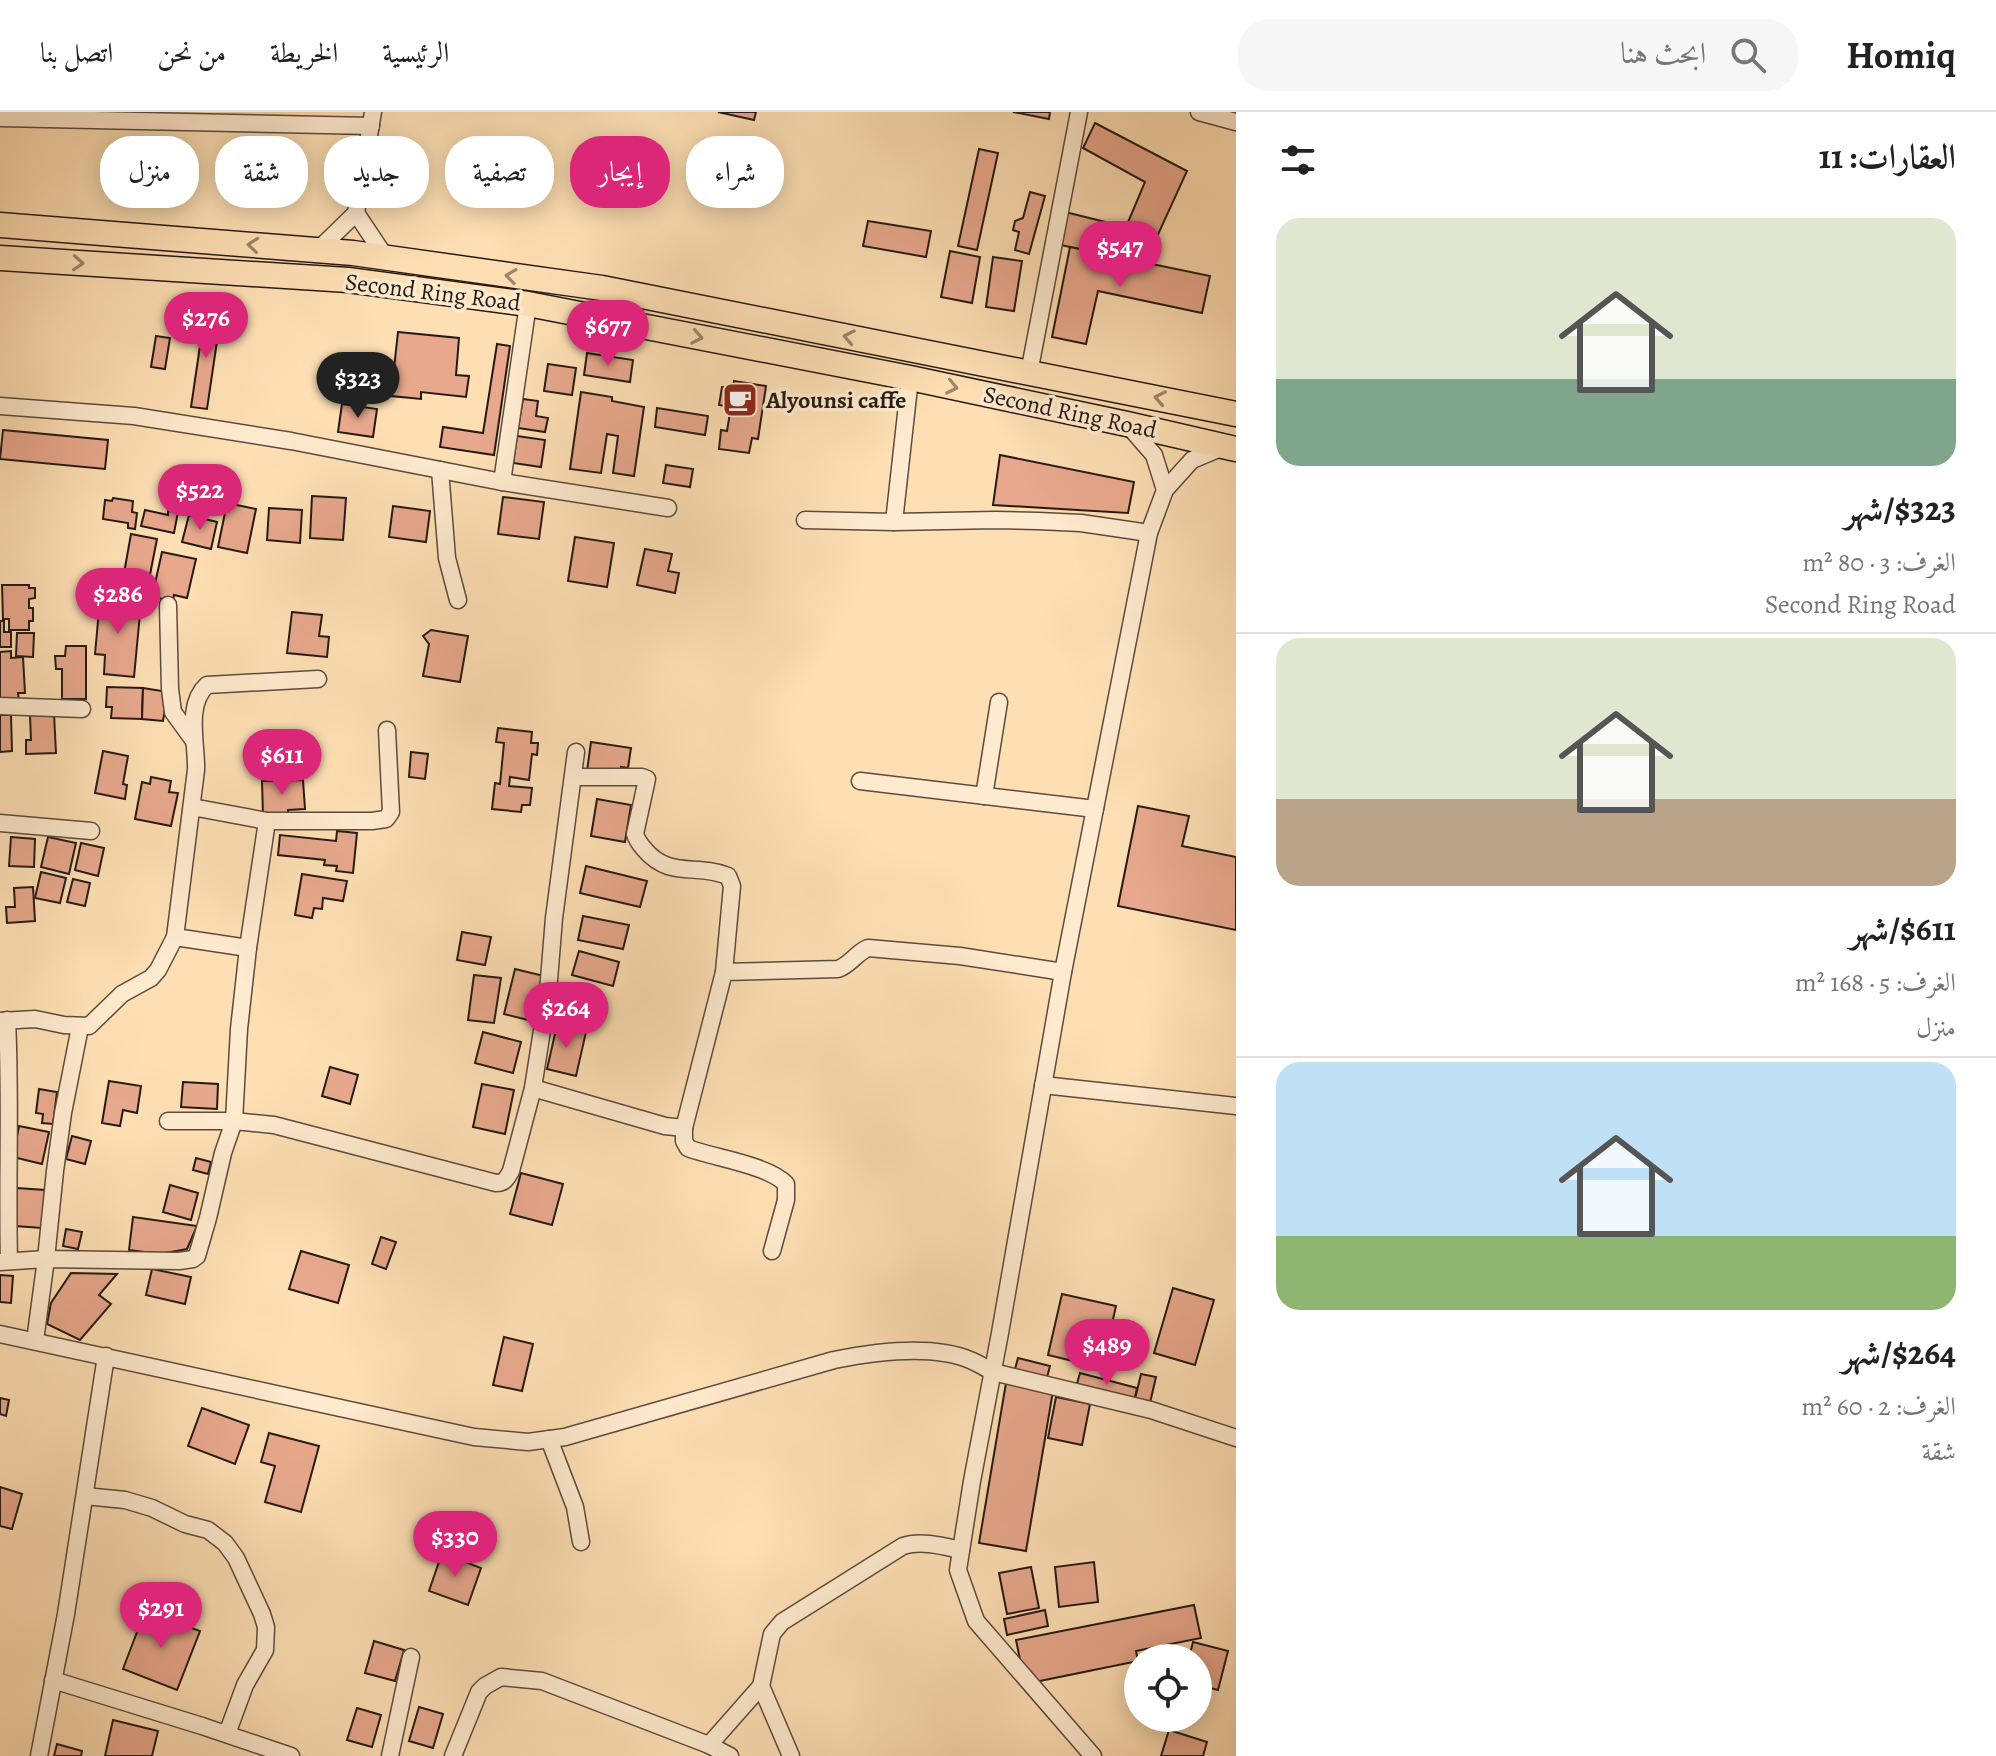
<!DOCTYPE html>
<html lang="ar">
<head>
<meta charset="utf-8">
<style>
  :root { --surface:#fff; --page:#f6f6f6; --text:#222; --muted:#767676; --line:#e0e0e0; --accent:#db2777 }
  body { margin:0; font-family:Alegreya,Amiri,serif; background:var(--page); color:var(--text); direction:rtl; height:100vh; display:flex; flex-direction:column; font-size:30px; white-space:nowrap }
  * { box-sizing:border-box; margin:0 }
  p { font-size:26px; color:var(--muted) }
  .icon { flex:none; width:44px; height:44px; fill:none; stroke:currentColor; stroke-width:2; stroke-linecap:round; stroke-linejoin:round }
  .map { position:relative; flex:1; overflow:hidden; direction:ltr }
  .panel { display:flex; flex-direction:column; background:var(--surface); width:760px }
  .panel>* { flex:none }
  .top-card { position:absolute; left:24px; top:24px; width:760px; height:72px; direction:rtl; display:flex; gap:16px }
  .controls { position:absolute; left:1124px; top:1532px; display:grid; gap:16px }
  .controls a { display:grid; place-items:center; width:88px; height:88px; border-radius:50%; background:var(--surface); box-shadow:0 4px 20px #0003; font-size:40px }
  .price { position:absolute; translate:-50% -68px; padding:0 18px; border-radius:28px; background:var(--accent); color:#fff; font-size:26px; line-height:52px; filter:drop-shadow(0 2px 4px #0008) }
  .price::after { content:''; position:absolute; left:50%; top:48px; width:24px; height:18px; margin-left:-12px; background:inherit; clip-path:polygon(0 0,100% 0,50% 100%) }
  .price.active { background:#222; color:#fff }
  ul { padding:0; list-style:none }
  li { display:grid; align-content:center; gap:16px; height:424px; padding:0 40px }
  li+li { border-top:2px solid var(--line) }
  li span { display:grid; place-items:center; height:248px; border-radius:24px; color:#555 }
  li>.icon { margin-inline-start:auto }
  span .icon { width:144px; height:144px; fill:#fffc; stroke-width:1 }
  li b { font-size:34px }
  h2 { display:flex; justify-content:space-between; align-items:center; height:96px; padding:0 40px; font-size:34px }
  .tag { padding:0 28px; border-radius:32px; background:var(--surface); box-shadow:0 4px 20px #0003; font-size:28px; line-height:72px }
  .tag.active { background:var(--accent); color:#fff }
  header { display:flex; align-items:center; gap:48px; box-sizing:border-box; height:112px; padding:0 40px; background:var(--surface); border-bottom:2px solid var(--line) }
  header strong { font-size:38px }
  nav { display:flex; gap:44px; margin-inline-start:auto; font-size:28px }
  .search { width:560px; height:72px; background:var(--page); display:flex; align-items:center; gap:20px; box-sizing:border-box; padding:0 28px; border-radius:32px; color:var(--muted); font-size:30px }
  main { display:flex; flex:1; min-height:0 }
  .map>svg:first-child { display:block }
</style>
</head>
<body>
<header>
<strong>Homiq</strong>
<div class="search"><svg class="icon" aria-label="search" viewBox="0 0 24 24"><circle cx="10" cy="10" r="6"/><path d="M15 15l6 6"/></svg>ابحث هنا</div>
<nav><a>الرئيسية</a><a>الخريطة</a><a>من نحن</a><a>اتصل بنا</a></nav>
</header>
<main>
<section class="panel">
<h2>العقارات: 11<svg class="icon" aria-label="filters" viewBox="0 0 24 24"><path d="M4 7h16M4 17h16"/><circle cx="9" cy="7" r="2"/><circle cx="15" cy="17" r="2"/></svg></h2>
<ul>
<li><span style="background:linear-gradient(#dfe7d0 65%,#7fa58c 0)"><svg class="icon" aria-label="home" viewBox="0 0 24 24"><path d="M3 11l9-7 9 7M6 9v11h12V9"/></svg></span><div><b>$323/شهر</b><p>الغرف: 3 · 80 m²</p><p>Second Ring Road</p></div></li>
<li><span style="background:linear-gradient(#dfe7d0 65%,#b9a48a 0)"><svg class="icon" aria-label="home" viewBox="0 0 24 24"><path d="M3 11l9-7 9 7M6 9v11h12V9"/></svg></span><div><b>$611/شهر</b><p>الغرف: 5 · 168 m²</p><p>منزل</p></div></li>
<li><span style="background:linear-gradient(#bfe0f5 70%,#8fb573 0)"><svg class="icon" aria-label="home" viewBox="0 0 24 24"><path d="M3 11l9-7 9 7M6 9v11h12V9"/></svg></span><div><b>$264/شهر</b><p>الغرف: 2 · 60 m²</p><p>شقة</p></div></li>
</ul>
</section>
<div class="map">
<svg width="1236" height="1644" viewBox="0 0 1236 1644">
  <rect width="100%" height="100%" fill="#fedfb4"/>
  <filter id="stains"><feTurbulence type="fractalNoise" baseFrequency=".0025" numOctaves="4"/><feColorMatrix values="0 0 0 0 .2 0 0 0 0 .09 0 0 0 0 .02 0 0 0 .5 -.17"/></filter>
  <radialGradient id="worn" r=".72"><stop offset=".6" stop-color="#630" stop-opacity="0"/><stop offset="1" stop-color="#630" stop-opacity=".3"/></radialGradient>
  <g fill="#e8a88d" stroke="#261a15" stroke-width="2">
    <polygon points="718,0 756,0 754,8"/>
    <polygon points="1013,0 1050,0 1049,7"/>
    <polygon points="1095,11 1187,59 1145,151 1056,132 1065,100 1126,115 1145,70 1083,36"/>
    <polygon points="979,37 998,41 977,138 958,134"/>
    <polygon points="1030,80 1045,84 1029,142 1015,138 1019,120 1013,118 1015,109 1023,106"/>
    <polygon points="868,109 931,119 926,145 863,134"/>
    <polygon points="1070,135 1210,164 1202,201 1098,179 1086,232 1052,225"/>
    <polygon points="950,139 980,145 972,191 941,185"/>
    <polygon points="993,145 1022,149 1014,199 986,195"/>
    <polygon points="205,200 221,202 207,297 191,295"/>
    <polygon points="398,220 459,226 456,263 469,264 466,285 421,280 421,287 391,284"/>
    <polygon points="156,224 170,226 165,257 151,255"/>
    <polygon points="497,232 510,234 494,343 440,335 443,315 483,321"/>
    <polygon points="587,241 633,248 630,270 584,263"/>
    <polygon points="548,252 576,256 572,283 544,279"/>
    <polygon points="734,269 766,274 758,327 752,326 749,341 719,337 721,318 727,319 731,295 719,293 722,275 733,276"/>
    <polygon points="581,280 612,285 612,289 644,295 634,364 613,361 618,324 607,322 601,361 570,357"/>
    <polygon points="523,287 538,289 536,304 548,306 545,320 518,316"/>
    <polygon points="342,292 377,297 373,325 338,320"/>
    <polygon points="657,296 708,304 705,323 655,315"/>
    <polygon points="3,318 108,328 105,357 0,347"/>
    <polygon points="517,324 545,328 541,355 513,351"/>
    <polygon points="1000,343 1134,370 1128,401 993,393"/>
    <polygon points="666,353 693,357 690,375 663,371"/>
    <polygon points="312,384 346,386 343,428 310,426"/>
    <polygon points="503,385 544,390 539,427 498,422"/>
    <polygon points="113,386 133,389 132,400 137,401 135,417 128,416 128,411 103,407 105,388 112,389"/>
    <polygon points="227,391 256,397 247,441 218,435"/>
    <polygon points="393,394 430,399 426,430 389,425"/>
    <polygon points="269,396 302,398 300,431 267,428"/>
    <polygon points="145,398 168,403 168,399 178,400 174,421 141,414"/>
    <polygon points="189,403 217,410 211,437 182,430"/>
    <polygon points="131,422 157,427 146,483 121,478"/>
    <polygon points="575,425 614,431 607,475 568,469"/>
    <polygon points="645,437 672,442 668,459 679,461 675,481 637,473"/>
    <polygon points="162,440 196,447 187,486 174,483 173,489 152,485"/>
    <polygon points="2,473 29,473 29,476 35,476 35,486 29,487 29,496 33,496 33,509 29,509 29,518 9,518 9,507 3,507"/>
    <polygon points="100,487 141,491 134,565 104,562 105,543 95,542"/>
    <polygon points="292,500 322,503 319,524 329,525 327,545 287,541"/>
    <polygon points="0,509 4,509 4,520 11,520 11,535 0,535"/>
    <polygon points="431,518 468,524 460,570 423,564 429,532 423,524"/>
    <polygon points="17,521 34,521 33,545 16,544"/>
    <polygon points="66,534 86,534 86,587 62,587 62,557 56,557 55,544 65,544"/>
    <polygon points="11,539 11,546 23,545 25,581 18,581 19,588 0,589 0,540"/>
    <polygon points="107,575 143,576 142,607 111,606 112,595 106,595"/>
    <polygon points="143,576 168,580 163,609 142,607"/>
    <polygon points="54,602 56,641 26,642 26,628 31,628 30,603"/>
    <polygon points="0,603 11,603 12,639 0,640"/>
    <polygon points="498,616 532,620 531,631 538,631 537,643 532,642 529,668 510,665 509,674 532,676 530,693 522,693 521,700 492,697 495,671 500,672 504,631 496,630"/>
    <polygon points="591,630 631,636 628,656 621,655 620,664 587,659"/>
    <polygon points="103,639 128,644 123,672 127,673 125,687 95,681"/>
    <polygon points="411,640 428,642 425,667 409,665"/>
    <polygon points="151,665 171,669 169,680 178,681 171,714 135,707 142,670 150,672"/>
    <polygon points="303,668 305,697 288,698 288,703 263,704 262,669"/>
    <polygon points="597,687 631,693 625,730 591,724"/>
    <polygon points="1138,694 1189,704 1182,734 1236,745 1236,818 1118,794"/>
    <polygon points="337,719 357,721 353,761 336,759 337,754 324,753 325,748 278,743 280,723 336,729"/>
    <polygon points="11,725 35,727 34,755 9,754"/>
    <polygon points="48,725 76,731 69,762 41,755"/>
    <polygon points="81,731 104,736 98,764 75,758"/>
    <polygon points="586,754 647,769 640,795 580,781"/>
    <polygon points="41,760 66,766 60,791 35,786"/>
    <polygon points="302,762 347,769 343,789 323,786 322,797 314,796 312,806 295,803"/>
    <polygon points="73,767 90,771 85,794 67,790"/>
    <polygon points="33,775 35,809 7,811 6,795 15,795 14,776"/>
    <polygon points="583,804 629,813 623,837 578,828"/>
    <polygon points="462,820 491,825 485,853 457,848"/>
    <polygon points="579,839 619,850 613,874 572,863"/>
    <polygon points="515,857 548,865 536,910 504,902"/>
    <polygon points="474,863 501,866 494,911 468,908"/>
    <polygon points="557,913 586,920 576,964 547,957"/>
    <polygon points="483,920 521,930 513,961 475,951"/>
    <polygon points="330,955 358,963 350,992 322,984"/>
    <polygon points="109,969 141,974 137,1001 123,998 120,1014 102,1011"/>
    <polygon points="183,970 218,972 217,997 181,995"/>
    <polygon points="482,972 514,978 505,1022 473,1015"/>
    <polygon points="39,977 57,980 53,1012 42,1011 43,1002 36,1001"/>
    <polygon points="19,1014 49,1020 42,1052 13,1045"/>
    <polygon points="72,1024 91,1029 85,1052 66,1047"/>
    <polygon points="196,1046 211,1050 208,1062 193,1058"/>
    <polygon points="521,1061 563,1072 552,1113 510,1102"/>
    <polygon points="170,1073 198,1081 191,1108 163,1100"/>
    <polygon points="17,1076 45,1078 42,1116 15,1114"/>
    <polygon points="133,1105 197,1114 187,1137 160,1142 129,1138"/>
    <polygon points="66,1117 82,1120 78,1137 63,1134"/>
    <polygon points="381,1125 396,1130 386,1157 372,1152"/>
    <polygon points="301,1139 349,1153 338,1191 289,1177"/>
    <polygon points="152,1157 191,1165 185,1192 146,1183"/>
    <polygon points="71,1161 117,1162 99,1183 111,1192 80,1228 47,1212 51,1191"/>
    <polygon points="0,1163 13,1164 11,1191 0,1190"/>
    <polygon points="1173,1176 1214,1188 1195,1253 1154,1241"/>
    <polygon points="1062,1182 1116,1194 1102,1256 1048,1243"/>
    <polygon points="504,1225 533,1232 522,1279 493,1273"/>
    <polygon points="1018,1246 1050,1254 1046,1269 1014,1261"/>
    <polygon points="1080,1261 1137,1276 1134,1290 1076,1275"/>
    <polygon points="1141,1262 1156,1265 1150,1291 1135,1287"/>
    <polygon points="1006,1271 1053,1279 1026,1439 979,1431"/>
    <polygon points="1056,1285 1090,1292 1082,1333 1048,1326"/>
    <polygon points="0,1286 9,1288 6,1304 0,1302"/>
    <polygon points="202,1296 249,1313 235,1352 188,1334"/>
    <polygon points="269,1321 319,1334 301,1400 265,1390 275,1354 261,1350"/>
    <polygon points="0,1375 22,1382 12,1417 0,1414"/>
    <polygon points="442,1441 481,1456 468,1493 429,1479"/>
    <polygon points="1094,1450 1098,1490 1059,1495 1055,1455"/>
    <polygon points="1031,1455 1039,1496 1007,1502 999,1461"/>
    <polygon points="1194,1493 1201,1526 1136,1539 1138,1549 1025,1572 1016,1528"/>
    <polygon points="1045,1498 1048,1514 1007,1523 1004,1507"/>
    <polygon points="145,1499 200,1519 177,1578 123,1557"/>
    <polygon points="374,1529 404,1538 395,1569 365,1561"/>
    <polygon points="1193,1530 1228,1539 1218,1578 1198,1573 1198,1546 1189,1546"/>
    <polygon points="419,1595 443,1602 433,1636 409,1629"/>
    <polygon points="357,1596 381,1603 372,1635 347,1628"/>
    <polygon points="113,1608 158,1619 152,1644 105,1644"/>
    <polygon points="1169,1618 1207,1630 1203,1644 1161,1644"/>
    <polygon points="57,1632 82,1639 81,1644 54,1644"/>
  </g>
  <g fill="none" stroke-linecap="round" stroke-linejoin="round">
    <defs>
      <g id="minor">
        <polyline points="1199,0 1236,10"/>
        <polyline points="0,6 371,14"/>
        <polyline points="356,101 386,146"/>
        <polyline points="317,139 356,101 373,0"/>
        <polyline points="1029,261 1079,0"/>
        <polyline points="0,294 134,304 291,329 502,370 668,396"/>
        <polyline points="1127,312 1154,343 1165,378"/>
        <polyline points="440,358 447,446 458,488"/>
        <polyline points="502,370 528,192"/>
        <polyline points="805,408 894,410 996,408 1038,409 1081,411 1149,421"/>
        <polyline points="894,410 910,266"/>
        <polyline points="168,493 170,577 173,600 194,629"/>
        <polyline points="0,594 82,597"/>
        <path d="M573,665H642L647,667L635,722C637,729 640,732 645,738C670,767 696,751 728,764L732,774L724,860"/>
        <polyline points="860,669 1095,697"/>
        <polyline points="984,684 999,590"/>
        <polyline points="192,695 267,709"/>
        <polyline points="0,711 91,719"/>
        <path d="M175,825L196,658C197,632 185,593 207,573L318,567"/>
        <path d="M7,908C11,988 7,1069 9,1149"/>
        <polyline points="0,909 35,907 64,913 89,914 122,882 151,866 158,858 175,825 248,836"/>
        <polyline points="1043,973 1236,994"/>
        <polyline points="533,976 665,1014 684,1016"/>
        <path d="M168,1009H234L274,1013L496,1071C505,1071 507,1066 511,1059L533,976L548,880L554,806L576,640"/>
        <path d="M772,1139L786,1088V1072C768,1053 714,1046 688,1036L684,1029V1016L724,860L838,857C850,853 856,841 868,836L960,844L1063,860"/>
        <polyline points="0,1150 46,1147 179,1149 193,1147 197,1144 208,1106 223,1041 234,1009 239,917 248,836 267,709 372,709 386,707 391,700 387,618"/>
        <path d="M0,1222L474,1325L528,1330L565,1325L834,1248C874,1240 932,1232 970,1248C978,1251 985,1256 993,1260L1151,1298L1236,1326"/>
        <polyline points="35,1229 46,1147 55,1059 63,1001 80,915"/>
        <polyline points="549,1327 575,1395 581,1430"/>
        <polyline points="85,1384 125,1388 152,1396 185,1412 208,1418 225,1431 236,1446 262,1502 266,1515 265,1538 245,1573 227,1622"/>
        <polyline points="53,1568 202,1614 291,1644"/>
        <polyline points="761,1574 791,1644"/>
        <path d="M709,1633L761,1574L772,1522L782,1510L903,1434C921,1428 943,1434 961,1438"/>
        <polyline points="39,1644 66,1502 106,1244"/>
        <polyline points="390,1644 411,1545"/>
        <polyline points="453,1644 479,1580 485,1574 501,1565 542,1569 709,1633 730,1644"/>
        <polyline points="1093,1644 976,1509 958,1458 972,1369 1000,1221 1063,860 1149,421 1165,378 1192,348 1223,335"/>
      </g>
      <g id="highway">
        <polyline points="0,113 353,141 602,176 1236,302"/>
        <polyline points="0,146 348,168 528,192 910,266 1127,312 1236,337"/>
      </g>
    </defs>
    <use href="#minor" stroke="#5c4b3d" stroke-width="19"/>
    <use href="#highway" stroke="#261a15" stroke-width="27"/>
    <use href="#minor" stroke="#feeace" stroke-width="16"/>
    <use href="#highway" stroke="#fedfb4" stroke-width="24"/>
  </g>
  <defs><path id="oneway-chevron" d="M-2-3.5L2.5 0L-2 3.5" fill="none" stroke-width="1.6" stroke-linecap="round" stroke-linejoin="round" transform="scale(2)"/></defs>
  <g stroke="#9d866c">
    <use href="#oneway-chevron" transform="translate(253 133) rotate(-175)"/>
    <use href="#oneway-chevron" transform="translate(78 151) rotate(4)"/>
    <use href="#oneway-chevron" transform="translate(511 164) rotate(-172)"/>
    <use href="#oneway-chevron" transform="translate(697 225) rotate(11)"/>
    <use href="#oneway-chevron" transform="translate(849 225) rotate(-169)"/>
    <use href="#oneway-chevron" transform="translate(952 275) rotate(12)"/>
    <use href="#oneway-chevron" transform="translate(1160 286) rotate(-169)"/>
  </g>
  <defs>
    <symbol id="cafe-square" viewBox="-11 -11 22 22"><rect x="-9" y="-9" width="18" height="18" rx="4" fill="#8f2418" stroke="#feeace"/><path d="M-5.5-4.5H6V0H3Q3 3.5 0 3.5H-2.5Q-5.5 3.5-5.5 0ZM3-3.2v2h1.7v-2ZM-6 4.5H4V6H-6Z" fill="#fff"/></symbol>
  </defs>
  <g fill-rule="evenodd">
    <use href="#cafe-square" x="720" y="268" width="40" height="40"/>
  </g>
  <g text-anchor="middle" stroke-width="7" stroke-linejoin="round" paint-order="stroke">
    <g font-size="24" fill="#261a15" stroke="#feeace">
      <text transform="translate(433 180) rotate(7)" y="8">Second Ring Road</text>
      <text transform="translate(1070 300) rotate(12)" y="8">Second Ring Road</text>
    </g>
    <g font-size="24" font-weight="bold" fill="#261a15" stroke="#feeace" text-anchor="start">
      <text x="766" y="296">Alyounsi caffe</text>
    </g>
  </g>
  <rect width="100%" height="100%" filter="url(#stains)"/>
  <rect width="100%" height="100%" fill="url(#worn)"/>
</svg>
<div class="controls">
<a><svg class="icon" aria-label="locate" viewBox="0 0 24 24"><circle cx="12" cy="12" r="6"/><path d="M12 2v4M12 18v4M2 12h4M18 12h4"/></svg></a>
</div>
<b class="price" style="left:1120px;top:177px">$547</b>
<b class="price" style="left:206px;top:248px">$276</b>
<b class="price" style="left:608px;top:256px">$677</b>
<b class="price active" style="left:358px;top:308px">$323</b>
<b class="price" style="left:200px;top:420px">$522</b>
<b class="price" style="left:118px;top:524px">$286</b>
<b class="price" style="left:282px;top:685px">$611</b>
<b class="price" style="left:566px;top:938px">$264</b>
<b class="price" style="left:1107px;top:1275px">$489</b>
<b class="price" style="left:455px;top:1467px">$330</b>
<b class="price" style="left:161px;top:1538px">$291</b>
<div class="top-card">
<a class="tag">شراء</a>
<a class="tag active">إيجار</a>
<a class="tag">تصفية</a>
<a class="tag">جديد</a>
<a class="tag">شقة</a>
<a class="tag">منزل</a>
</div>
</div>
</main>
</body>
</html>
